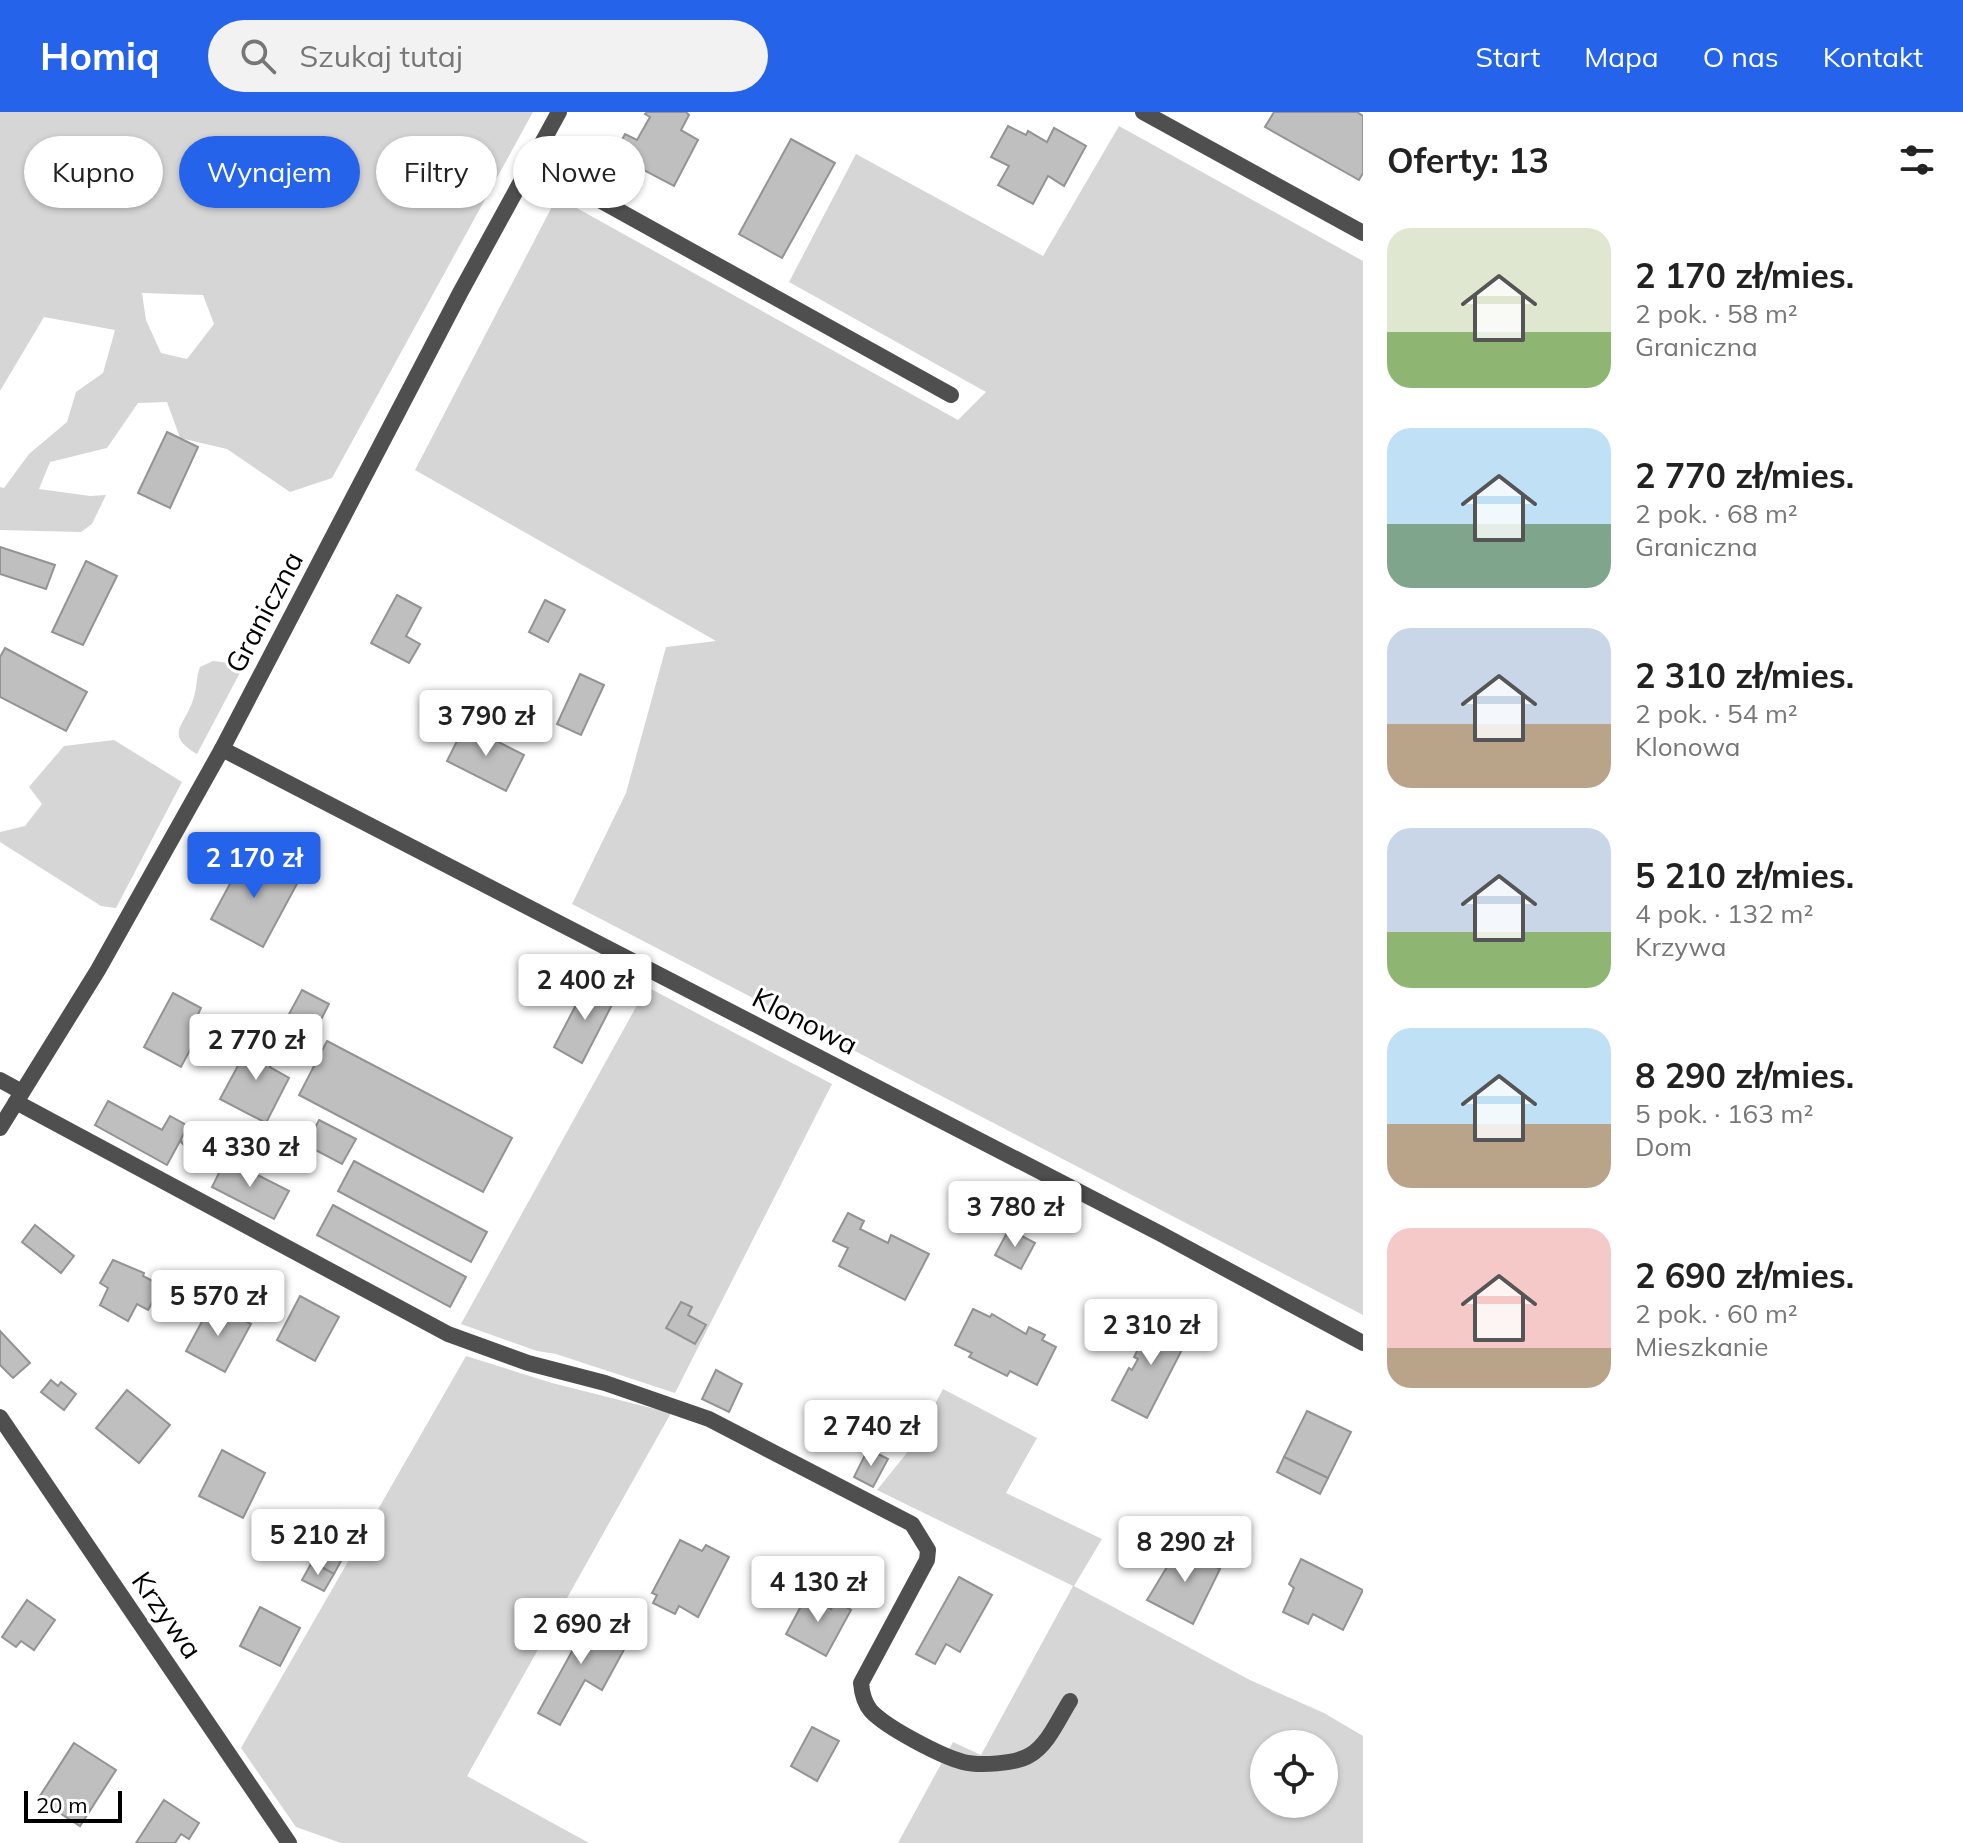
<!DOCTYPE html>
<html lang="pl">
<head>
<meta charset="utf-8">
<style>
  :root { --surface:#fff; --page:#f2f2f2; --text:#222; --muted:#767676; --accent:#2563eb }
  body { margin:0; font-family:Mulish,sans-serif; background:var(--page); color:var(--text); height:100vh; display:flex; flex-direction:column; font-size:30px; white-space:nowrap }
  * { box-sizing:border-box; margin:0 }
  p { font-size:26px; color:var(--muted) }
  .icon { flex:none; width:44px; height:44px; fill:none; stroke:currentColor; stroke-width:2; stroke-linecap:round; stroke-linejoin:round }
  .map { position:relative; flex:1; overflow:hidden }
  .drawer { display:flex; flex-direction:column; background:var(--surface); width:600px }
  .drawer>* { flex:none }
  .hud { position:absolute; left:24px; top:24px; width:760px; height:72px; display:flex; gap:16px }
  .buttons { position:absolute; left:1250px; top:1618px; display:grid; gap:16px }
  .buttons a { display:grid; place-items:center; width:88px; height:88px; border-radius:50%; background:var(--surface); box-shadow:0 2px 6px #0004; font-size:40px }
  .scale { position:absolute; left:24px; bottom:20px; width:98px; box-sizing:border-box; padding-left:8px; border:4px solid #000; border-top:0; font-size:22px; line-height:28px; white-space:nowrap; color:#000; -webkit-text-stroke:6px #fff; paint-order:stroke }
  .price { position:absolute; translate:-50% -68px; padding:0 18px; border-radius:8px; background:#fff; color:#222; font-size:26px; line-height:52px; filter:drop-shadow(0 2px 4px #0008) }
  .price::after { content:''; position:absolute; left:50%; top:48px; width:24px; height:18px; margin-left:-12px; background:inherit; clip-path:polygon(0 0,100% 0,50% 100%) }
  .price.selected { background:var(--accent); color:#fff }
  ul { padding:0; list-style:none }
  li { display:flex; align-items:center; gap:24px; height:200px; padding:0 24px }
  li span { display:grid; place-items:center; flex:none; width:224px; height:160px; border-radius:24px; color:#555 }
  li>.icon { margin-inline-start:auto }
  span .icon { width:96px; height:96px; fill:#fffc; stroke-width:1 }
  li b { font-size:34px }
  h2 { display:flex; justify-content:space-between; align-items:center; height:96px; padding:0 24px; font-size:34px }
  .chip { padding:0 28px; border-radius:36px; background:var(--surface); box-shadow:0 2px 6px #0004; font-size:28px; line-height:72px }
  .chip.selected { background:var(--accent); color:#fff }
  header { display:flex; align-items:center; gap:48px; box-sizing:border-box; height:112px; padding:0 40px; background:var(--accent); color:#fff }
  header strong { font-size:38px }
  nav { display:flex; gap:44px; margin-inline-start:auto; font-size:28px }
  .search { width:560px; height:72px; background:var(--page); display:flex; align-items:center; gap:20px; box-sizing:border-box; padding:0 28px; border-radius:44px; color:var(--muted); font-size:30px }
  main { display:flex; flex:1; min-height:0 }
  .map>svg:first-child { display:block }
</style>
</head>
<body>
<header>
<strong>Homiq</strong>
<div class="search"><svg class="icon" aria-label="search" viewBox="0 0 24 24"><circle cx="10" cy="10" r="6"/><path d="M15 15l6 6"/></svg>Szukaj tutaj</div>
<nav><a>Start</a><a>Mapa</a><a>O nas</a><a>Kontakt</a></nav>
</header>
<main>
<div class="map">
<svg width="1363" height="1731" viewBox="0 0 1363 1731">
  <rect width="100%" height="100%" fill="#fff"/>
  <g fill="#d6d6d6" fill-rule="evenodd">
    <path d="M0,0H533L332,366L290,380L227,337L180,326L167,290L138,291L107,336L50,350L39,377L90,384L106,383L92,412L81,420L0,418V375L4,376L29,342L67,310L76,280L103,261L115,218L44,205L0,279ZM142,181L203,183L214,212L187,247L161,241L146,208Z"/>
    <polygon points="1119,14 1363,149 1363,1203 572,792 626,681 666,535 716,529 415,358 557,85 958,308 986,280 789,170 856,42 1043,144"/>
    <path d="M213,549L244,553L197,642C164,622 184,615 193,588C197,577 196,566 200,555Z"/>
    <polygon points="114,628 182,670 116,796 101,794 0,730 0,720 25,714 42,692 29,675 64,634"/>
    <polygon points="647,875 832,972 675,1281 556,1242 537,1239 461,1212"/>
    <polygon points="466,1244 552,1271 671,1301 467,1664 589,1731 341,1731 296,1715 241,1636"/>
    <path d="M943,1277L1037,1326L1006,1381L1102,1427L1074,1474L1250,1568L1324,1601L1363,1624V1731H898L953,1630L981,1643L1073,1474L877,1378L914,1332ZM1264,1632H1324V1692H1264Z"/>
  </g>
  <g fill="#bfbfbf" stroke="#939393" stroke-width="2">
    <polygon points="647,0 686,0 689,3 681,18 698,28 674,74 642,57 638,64 610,50 625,22 637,28 650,5 645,2"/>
    <polygon points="1274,0 1357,0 1363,4 1363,61 1359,68 1265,15"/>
    <polygon points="1008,14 1026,23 1028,19 1047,30 1054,16 1086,34 1064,74 1048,64 1033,92 998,73 1009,54 991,45"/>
    <polygon points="791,27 835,51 782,146 739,122"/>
    <polygon points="167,320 198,335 170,396 138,381"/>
    <polygon points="0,435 55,453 46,477 0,462"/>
    <polygon points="86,449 117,464 83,533 52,520"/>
    <polygon points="397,483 421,496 406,524 420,532 409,551 371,531"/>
    <polygon points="545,488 565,498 548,530 529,520"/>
    <polygon points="5,536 87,580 66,619 0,585 0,545"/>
    <polygon points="580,562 604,573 581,623 557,612"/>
    <polygon points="465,613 524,643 506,679 447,649"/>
    <polygon points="246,742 298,770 263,835 211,807"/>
    <polygon points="588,870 616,885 582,951 554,935"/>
    <polygon points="302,878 329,892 306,937 298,933 301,928 281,917"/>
    <polygon points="173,881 201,896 192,915 200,919 181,955 144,935"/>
    <polygon points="254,924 279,938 270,955 289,966 266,1011 220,987"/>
    <polygon points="327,929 512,1026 483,1080 299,983"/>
    <polygon points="108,989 162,1018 170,1004 188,1014 181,1027 182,1031 180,1029 167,1053 95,1013"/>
    <polygon points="319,1008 356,1027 342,1052 306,1033"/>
    <polygon points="226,1047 289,1079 274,1107 212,1075"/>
    <polygon points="354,1049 487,1120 471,1150 338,1079"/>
    <polygon points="333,1093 466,1165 450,1195 317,1123"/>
    <polygon points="848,1101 864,1109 860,1117 888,1131 891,1123 929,1142 905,1188 839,1154 848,1136 833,1129"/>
    <polygon points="35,1113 74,1144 61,1161 22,1130"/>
    <polygon points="1009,1117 1035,1131 1021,1157 995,1143"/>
    <polygon points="113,1148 144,1161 143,1164 162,1174 148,1198 137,1192 128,1209 100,1193 108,1176 100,1171"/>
    <polygon points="300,1184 339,1205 315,1249 277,1228"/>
    <polygon points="681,1190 692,1195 688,1203 706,1213 695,1232 666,1216"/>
    <polygon points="212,1191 251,1212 225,1260 186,1239"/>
    <polygon points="973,1197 990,1205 992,1202 1026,1222 1029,1215 1045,1223 1042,1228 1056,1235 1037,1273 1010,1259 1007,1264 969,1245 972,1241 955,1233"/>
    <polygon points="1155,1204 1190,1222 1147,1306 1112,1288 1129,1256 1132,1258 1138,1247 1134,1245"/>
    <polygon points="0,1219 30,1251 13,1266 0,1253"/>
    <polygon points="716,1258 742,1272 729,1300 702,1287"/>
    <polygon points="51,1268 58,1274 61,1270 76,1282 64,1298 41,1280"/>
    <polygon points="127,1278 170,1313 139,1351 96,1316"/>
    <polygon points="1307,1299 1351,1320 1328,1366 1284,1345"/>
    <polygon points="868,1337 888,1347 873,1375 854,1365"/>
    <polygon points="222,1338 265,1361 243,1406 199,1384"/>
    <polygon points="1284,1345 1328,1366 1320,1382 1277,1360"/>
    <polygon points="339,1398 362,1410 334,1462 312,1450 321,1432 314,1428 318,1419 325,1423"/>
    <polygon points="680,1428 702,1439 706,1433 729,1445 698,1505 679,1494 675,1502 653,1491 657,1483 652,1481"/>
    <polygon points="1175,1434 1191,1442 1193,1438 1209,1446 1207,1451 1220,1457 1193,1512 1147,1488 1167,1455 1165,1454"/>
    <polygon points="1301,1447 1363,1478 1343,1518 1313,1502 1308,1512 1283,1500 1294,1476 1289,1472"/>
    <polygon points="312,1450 334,1462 324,1479 302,1468"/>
    <polygon points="959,1465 992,1483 960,1540 946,1532 935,1552 916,1542"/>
    <polygon points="807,1483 831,1497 835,1489 851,1498 826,1544 786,1522"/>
    <polygon points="27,1488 55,1508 34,1538 21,1529 16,1535 2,1525"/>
    <polygon points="260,1495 300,1516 280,1554 240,1534"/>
    <polygon points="567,1502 626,1534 602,1578 585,1568 560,1613 538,1601 575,1534 555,1523"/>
    <polygon points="812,1615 839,1629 817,1669 791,1654"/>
    <polygon points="74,1631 116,1658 80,1714 38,1687"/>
    <polygon points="164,1688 199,1711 189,1727 181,1722 175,1731 136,1731"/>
  </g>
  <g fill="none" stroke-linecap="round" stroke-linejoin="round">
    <g stroke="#4f4f4f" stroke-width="16">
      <polyline points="531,50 951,283"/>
      <polyline points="0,968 22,980"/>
      <path d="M16,990L448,1222L528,1251L605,1271L709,1307L912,1412L928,1438L927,1448L861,1571C862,1582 864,1591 871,1599C887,1616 941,1644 963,1650C979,1654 1016,1652 1030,1643C1048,1633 1059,1606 1070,1589"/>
    </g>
    <g stroke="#4f4f4f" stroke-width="16">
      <polyline points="1143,0 1363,121"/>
      <polyline points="222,637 1161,1122 1363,1231"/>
      <polyline points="0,1016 98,858 222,637 460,181 559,0"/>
      <polyline points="0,1305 289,1731"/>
    </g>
  </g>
  <g text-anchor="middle" stroke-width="6" stroke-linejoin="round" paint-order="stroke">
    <g font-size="28" fill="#000" stroke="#fff">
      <text transform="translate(264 500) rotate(-62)" y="10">Graniczna</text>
      <text transform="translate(805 909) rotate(27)" y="10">Klonowa</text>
      <text transform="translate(167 1503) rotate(55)" y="10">Krzywa</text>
    </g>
  </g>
</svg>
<div class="buttons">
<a><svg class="icon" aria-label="locate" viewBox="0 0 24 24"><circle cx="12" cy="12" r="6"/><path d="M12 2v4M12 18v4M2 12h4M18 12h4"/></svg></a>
</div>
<div class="scale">20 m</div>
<b class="price" style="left:486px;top:646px">3 790 zł</b>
<b class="price selected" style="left:254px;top:788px">2 170 zł</b>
<b class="price" style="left:585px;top:910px">2 400 zł</b>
<b class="price" style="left:256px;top:970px">2 770 zł</b>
<b class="price" style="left:250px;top:1077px">4 330 zł</b>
<b class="price" style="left:1015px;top:1137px">3 780 zł</b>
<b class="price" style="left:218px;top:1226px">5 570 zł</b>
<b class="price" style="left:1151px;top:1255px">2 310 zł</b>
<b class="price" style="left:871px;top:1356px">2 740 zł</b>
<b class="price" style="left:318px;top:1465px">5 210 zł</b>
<b class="price" style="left:1185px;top:1472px">8 290 zł</b>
<b class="price" style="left:818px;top:1512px">4 130 zł</b>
<b class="price" style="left:581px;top:1554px">2 690 zł</b>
<div class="hud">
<a class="chip">Kupno</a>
<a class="chip selected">Wynajem</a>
<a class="chip">Filtry</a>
<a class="chip">Nowe</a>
</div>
</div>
<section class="drawer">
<h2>Oferty: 13<svg class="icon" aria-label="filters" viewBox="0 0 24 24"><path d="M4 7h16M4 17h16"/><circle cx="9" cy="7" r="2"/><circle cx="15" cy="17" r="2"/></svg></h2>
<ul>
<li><span style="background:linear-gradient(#dfe7d0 65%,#8fb573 0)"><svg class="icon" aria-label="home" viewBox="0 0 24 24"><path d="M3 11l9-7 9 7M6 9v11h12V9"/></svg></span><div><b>2 170 zł/mies.</b><p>2 pok. · 58 m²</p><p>Graniczna</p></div></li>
<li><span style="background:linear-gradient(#bfe0f5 60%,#7fa58c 0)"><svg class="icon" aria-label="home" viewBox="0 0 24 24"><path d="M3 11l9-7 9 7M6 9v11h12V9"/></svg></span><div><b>2 770 zł/mies.</b><p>2 pok. · 68 m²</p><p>Graniczna</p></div></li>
<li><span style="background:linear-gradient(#c9d6e8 60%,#b9a48a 0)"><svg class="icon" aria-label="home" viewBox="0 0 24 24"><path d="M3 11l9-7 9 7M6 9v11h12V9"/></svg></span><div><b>2 310 zł/mies.</b><p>2 pok. · 54 m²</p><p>Klonowa</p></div></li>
<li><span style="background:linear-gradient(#c9d6e8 65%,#8fb573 0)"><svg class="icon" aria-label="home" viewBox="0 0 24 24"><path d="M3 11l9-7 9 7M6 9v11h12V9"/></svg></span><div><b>5 210 zł/mies.</b><p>4 pok. · 132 m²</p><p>Krzywa</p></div></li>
<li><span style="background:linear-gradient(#bfe0f5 60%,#b9a48a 0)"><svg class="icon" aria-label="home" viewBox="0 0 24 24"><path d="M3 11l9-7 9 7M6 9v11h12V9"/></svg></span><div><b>8 290 zł/mies.</b><p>5 pok. · 163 m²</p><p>Dom</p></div></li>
<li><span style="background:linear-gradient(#f6c9c9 75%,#b9a48a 0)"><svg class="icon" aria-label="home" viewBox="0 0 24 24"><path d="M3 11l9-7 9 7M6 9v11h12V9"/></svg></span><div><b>2 690 zł/mies.</b><p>2 pok. · 60 m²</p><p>Mieszkanie</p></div></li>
</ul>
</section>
</main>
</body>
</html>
